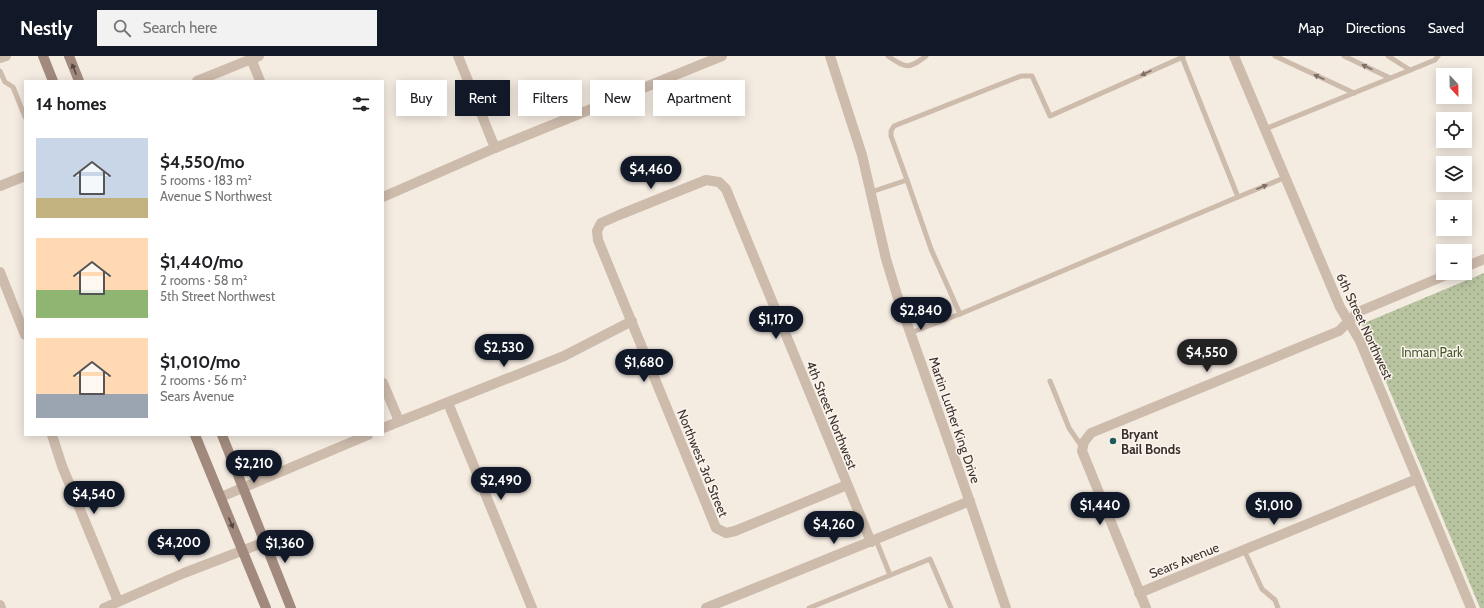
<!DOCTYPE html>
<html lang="en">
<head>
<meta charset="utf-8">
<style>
  :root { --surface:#fff; --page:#f2f2f2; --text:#202124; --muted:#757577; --accent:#111827 }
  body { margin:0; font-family:Cabin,sans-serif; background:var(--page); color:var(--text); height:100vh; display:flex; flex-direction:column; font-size:15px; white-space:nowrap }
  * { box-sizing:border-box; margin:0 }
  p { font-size:13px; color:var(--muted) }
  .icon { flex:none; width:22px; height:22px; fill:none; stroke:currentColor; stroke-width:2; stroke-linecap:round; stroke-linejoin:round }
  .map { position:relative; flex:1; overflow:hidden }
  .panel { position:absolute; left:24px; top:24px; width:360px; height:356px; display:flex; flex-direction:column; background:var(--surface); border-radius:0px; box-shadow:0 2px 10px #0003 }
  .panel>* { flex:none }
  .top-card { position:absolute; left:396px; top:24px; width:380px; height:36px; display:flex; gap:8px }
  .needle { width:26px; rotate:158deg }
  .fabs { position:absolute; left:1436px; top:12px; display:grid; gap:8px }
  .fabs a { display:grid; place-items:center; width:36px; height:36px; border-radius:0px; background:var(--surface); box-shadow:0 2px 10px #0003; font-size:20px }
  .price { position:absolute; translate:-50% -34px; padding:0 9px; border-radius:14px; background:var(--accent); color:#fff; font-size:13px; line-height:26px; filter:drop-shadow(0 1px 2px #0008) }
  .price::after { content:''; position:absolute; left:50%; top:24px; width:12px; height:9px; margin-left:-6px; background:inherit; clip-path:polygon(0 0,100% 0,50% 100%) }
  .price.active { background:#222; color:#fff }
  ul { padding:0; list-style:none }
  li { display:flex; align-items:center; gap:12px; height:100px; padding:0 12px }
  li span { display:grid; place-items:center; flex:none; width:112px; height:80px; border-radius:0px; color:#555 }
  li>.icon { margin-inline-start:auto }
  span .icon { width:48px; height:48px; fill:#fffc; stroke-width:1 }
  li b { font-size:17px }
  h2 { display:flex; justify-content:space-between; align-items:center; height:48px; padding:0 12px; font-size:17px }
  .chip { padding:0 14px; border-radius:0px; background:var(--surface); box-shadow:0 2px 10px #0003; font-size:14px; line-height:36px }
  .chip.active { background:var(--accent); color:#fff }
  header { display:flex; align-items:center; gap:24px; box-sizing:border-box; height:56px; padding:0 20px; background:var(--accent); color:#fff }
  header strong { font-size:19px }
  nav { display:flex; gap:22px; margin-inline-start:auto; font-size:14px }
  .search { width:280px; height:36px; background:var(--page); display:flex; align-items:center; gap:10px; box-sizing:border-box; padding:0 14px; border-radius:0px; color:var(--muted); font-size:15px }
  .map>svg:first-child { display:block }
</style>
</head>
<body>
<header>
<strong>Nestly</strong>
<div class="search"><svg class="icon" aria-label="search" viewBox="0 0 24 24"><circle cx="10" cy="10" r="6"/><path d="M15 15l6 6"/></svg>Search here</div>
<nav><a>Map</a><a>Directions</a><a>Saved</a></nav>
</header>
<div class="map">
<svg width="1484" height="552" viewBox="0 0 1484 552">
  <defs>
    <pattern id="grass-dots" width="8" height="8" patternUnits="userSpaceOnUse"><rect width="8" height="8" fill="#b8c4a0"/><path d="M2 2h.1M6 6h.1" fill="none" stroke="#97a083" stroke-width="1.8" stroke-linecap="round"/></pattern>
  </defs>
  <rect width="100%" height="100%" fill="#f4ebe1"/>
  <polygon fill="url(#grass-dots)" points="1484,217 1484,552 1480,552 1362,268"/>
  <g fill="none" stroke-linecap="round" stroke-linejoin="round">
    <g stroke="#cdbbac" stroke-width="5">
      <path d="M888,0C906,13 909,13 926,0"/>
      <polyline points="1275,0 1354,37"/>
      <polyline points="1344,0 1390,22"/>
      <polyline points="1388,0 1410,14"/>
      <polyline points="0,15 5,26 13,31 25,61"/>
      <polyline points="1265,73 1435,4 1438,0"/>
      <polyline points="907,124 891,80 891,75 894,70 1021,20 1032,20 1050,60 1183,1"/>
      <polyline points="871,136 907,124 931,193 960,258 910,277"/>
      <polyline points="1238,141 1286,121"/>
      <polyline points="960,258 1238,141 1182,1"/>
      <polyline points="1050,325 1069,372 1082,391"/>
      <polyline points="876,484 890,519"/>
      <polyline points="1244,494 1262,533 1275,544 1278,552"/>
      <polyline points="809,552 930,503 951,552"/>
    </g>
    <g stroke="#cdbbac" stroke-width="10">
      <polyline points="250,0 260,25"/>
      <polyline points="458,0 495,92"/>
      <polyline points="1234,0 1340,251 1360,285 1471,552"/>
      <polyline points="0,2 6,0"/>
      <polyline points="197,25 259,0"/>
      <polyline points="0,130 25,120"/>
      <polyline points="383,141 495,92 722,0"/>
      <polyline points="1465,211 1484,203"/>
      <polyline points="0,216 25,279"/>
      <polyline points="383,327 399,365"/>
      <polyline points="448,347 532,552"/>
      <polyline points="383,372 564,300 632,265"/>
      <polyline points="52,379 62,410 118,545"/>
      <polyline points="847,429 735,475 726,477 716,472 598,184 597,175 601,167 619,159 706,124 719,126 726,133 871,486"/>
      <polyline points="221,441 368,379"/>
      <polyline points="1139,537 1417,423"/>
      <polyline points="0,549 1,552"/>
      <polyline points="104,552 184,517 265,486"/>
      <polyline points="706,552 970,445"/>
      <polyline points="1146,552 1082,395 1084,386 1091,377 1339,275 1358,256 1451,217"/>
    </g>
    <polyline stroke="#cdbbac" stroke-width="10" points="830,0 862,99 886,203 897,239 972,452 1006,552"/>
    <g stroke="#a18a7d" stroke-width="10">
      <polyline points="43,0 53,25"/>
      <polyline points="69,0 79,25"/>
      <polyline points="195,379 266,552"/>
      <polyline points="222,379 291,552"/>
    </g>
  </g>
  <defs><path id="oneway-solid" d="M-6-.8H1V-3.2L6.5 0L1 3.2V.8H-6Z"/></defs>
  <g fill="#7d6f65">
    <use href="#oneway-solid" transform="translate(1367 11) rotate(-154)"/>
    <use href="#oneway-solid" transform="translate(1146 17) rotate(156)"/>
    <use href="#oneway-solid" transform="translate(1319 21) rotate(-155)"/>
    <use href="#oneway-solid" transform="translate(1262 131) rotate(-23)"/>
  </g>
  <g fill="#544640">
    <use href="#oneway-solid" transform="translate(74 13) rotate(-112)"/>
    <use href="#oneway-solid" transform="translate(231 467) rotate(67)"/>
  </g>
  <circle fill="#1f5a5e" stroke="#fbf5ee" stroke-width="1.5" cx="1113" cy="385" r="4"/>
  <g text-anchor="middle" stroke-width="3" stroke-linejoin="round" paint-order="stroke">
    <g font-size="13" fill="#3b302b" stroke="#fbf5ee">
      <text transform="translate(1365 270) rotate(65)" y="5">6th Street Northwest</text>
      <text transform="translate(832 359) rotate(68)" y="5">4th Street Northwest</text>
      <text transform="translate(955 364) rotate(71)" y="5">Martin Luther King Drive</text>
      <text transform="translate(703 407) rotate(68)" y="5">Northwest 3rd Street</text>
      <text transform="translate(1184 504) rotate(-22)" y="5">Sears Avenue</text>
    </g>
    <g font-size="13" fill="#4a5a2e" stroke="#fbf5ee">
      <text x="1432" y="301">Inman Park</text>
    </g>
    <g font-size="13" font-weight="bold" fill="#3b302b" stroke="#fbf5ee" text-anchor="start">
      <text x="1121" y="383">Bryant<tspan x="1121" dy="15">Bail Bonds</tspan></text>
    </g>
  </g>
</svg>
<div class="fabs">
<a><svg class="needle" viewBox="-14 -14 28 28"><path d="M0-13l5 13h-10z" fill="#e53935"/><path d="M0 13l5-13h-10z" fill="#757577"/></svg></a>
<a><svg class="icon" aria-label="locate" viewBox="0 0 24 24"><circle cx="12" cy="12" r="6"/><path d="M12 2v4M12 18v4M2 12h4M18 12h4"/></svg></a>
<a><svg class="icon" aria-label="layers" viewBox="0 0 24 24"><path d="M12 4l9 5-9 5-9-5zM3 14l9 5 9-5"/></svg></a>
<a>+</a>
<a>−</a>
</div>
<b class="price" style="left:651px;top:134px">$4,460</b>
<b class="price" style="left:921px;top:275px">$2,840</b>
<b class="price" style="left:776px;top:284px">$1,170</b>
<b class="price" style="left:504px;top:312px">$2,530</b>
<b class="price active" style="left:1207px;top:317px">$4,550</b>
<b class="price" style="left:644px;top:327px">$1,680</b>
<b class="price" style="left:254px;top:428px">$2,210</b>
<b class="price" style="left:501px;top:445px">$2,490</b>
<b class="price" style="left:94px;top:459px">$4,540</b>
<b class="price" style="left:1100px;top:470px">$1,440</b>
<b class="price" style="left:1274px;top:470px">$1,010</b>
<b class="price" style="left:834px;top:489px">$4,260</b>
<b class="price" style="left:179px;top:507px">$4,200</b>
<b class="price" style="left:285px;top:508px">$1,360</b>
<div class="top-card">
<a class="chip">Buy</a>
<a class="chip active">Rent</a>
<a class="chip">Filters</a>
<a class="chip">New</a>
<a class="chip">Apartment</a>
</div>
<section class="panel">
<h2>14 homes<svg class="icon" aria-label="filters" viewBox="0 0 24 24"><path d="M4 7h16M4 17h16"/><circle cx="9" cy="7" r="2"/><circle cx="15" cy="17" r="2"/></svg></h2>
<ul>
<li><span style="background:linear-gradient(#c9d6e8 75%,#c2b280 0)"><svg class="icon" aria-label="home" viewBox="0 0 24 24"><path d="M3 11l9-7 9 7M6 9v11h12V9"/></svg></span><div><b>$4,550/mo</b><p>5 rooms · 183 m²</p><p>Avenue S Northwest</p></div></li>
<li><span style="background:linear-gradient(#ffd9b3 65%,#8fb573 0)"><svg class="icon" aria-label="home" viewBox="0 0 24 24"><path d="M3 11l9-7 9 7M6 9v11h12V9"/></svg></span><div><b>$1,440/mo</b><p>2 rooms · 58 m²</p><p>5th Street Northwest</p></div></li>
<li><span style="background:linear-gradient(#ffd9b3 70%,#9aa5b1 0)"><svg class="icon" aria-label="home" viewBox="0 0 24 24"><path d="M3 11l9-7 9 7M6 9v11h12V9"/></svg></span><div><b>$1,010/mo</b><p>2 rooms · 56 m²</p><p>Sears Avenue</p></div></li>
</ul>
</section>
</div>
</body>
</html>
